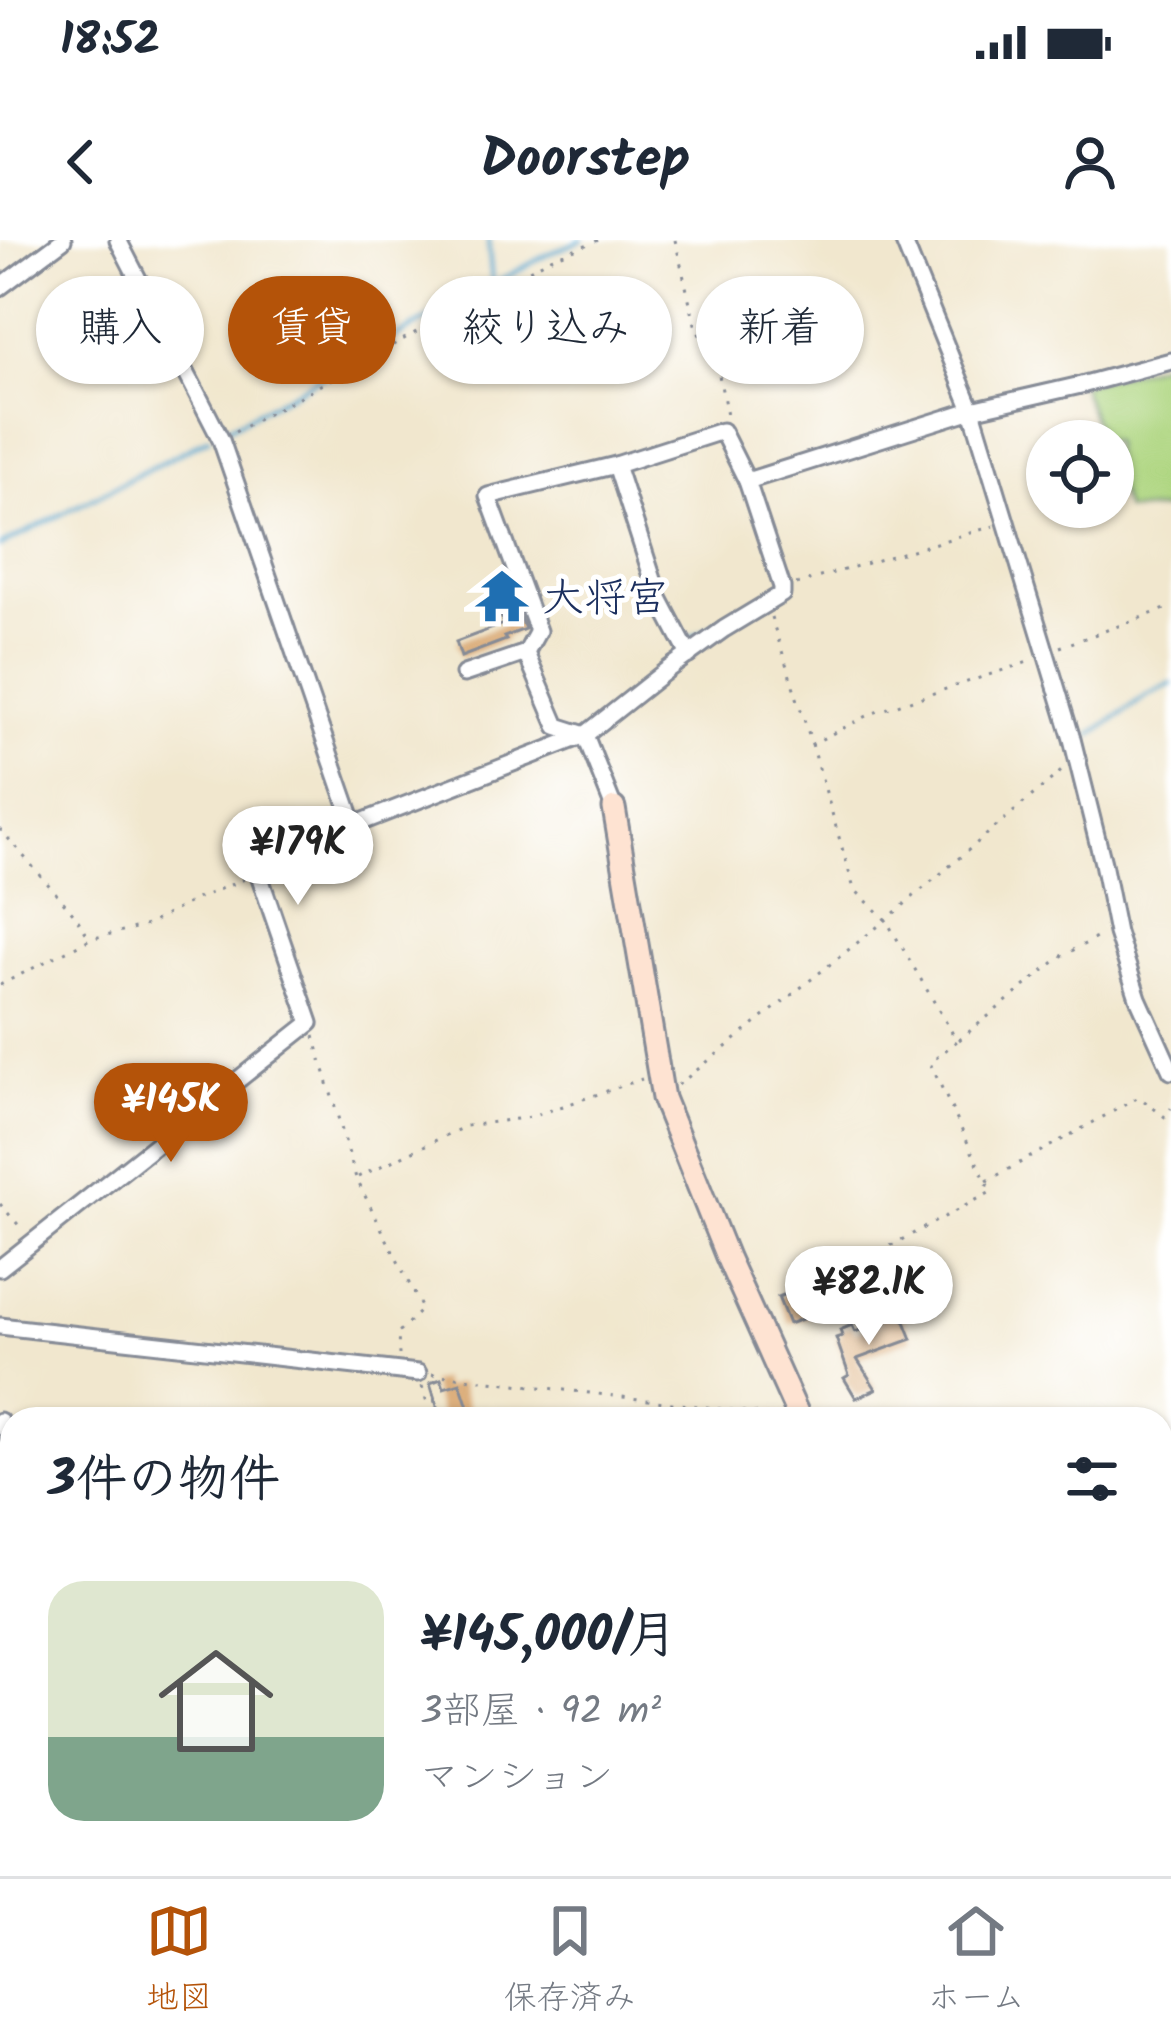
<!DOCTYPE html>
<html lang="ja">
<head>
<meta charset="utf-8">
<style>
  :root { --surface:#fff; --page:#f6f6f7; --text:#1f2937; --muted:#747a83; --line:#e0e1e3; --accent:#b45309 }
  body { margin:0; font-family:Kalam,"Klee One",sans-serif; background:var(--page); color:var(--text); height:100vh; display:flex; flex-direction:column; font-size:45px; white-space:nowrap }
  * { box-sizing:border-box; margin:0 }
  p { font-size:39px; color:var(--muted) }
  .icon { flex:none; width:66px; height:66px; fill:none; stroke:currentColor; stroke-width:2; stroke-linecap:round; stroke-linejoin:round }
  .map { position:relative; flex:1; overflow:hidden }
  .drawer { position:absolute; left:0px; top:1167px; width:1173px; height:471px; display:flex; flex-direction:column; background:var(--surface); border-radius:36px 36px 0 0; box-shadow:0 3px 9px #0004 }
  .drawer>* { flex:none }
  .guide { position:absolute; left:36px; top:36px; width:1101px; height:108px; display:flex; gap:24px }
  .buttons { position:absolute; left:1026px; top:180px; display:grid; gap:24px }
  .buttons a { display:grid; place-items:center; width:108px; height:108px; border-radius:50%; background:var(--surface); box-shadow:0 3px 9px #0004; font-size:60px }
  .price { position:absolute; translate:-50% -102px; padding:0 27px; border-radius:42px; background:#fff; color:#222; font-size:39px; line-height:78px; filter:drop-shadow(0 3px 6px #0008) }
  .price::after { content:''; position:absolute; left:50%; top:72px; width:36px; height:27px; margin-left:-18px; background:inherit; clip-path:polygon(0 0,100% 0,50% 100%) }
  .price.on { background:var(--accent); color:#fff }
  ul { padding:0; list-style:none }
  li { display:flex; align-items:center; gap:36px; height:300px; padding:0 48px }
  li span { display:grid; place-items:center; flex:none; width:336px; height:240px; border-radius:36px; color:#555 }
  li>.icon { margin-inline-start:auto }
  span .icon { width:144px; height:144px; fill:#fffc; stroke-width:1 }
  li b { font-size:51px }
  h2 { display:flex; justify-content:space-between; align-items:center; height:144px; padding:0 48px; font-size:51px }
  .pill { padding:0 42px; border-radius:54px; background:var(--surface); box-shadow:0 3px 9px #0004; font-size:42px; line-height:108px }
  .pill.on { background:var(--accent); color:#fff }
  .status { display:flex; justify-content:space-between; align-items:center; height:84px; padding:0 60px; background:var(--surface); direction:ltr }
  .status svg { height:33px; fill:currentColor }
  header { display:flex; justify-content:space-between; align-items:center; height:156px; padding:0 48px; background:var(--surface); font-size:54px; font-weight:600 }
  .tab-bar { display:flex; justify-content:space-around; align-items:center; height:168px; border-top:3px solid var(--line); background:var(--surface); font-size:33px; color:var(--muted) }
  .tab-bar a { display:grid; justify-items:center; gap:6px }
  .tab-bar .on { color:var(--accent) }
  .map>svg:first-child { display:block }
</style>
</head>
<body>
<div class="status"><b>18:52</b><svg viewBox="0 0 49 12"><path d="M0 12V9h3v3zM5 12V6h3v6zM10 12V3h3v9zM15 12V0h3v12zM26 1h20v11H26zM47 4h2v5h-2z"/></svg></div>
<header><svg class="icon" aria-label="back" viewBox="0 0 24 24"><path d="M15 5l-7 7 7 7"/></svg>Doorstep<svg class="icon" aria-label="person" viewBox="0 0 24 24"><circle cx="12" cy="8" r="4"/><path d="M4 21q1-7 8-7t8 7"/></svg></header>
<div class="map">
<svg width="1171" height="1636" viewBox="0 0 1171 1636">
  <rect width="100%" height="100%" fill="#fff"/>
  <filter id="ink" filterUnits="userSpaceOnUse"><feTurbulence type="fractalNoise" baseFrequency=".00833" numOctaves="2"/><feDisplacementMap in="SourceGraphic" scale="24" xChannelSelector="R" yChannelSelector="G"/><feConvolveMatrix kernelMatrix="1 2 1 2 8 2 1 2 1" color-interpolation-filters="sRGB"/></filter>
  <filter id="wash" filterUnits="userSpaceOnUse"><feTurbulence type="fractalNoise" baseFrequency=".004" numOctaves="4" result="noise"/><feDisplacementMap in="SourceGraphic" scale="48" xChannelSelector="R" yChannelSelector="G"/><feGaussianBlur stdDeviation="2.7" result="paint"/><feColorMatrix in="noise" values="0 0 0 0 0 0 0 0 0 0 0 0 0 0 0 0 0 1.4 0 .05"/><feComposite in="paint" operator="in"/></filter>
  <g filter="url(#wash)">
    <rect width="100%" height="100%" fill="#f1e7ce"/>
    <polygon fill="#afd681" stroke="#658270" stroke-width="3" points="1171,121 1171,270 1125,270 1113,235 1113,201 1101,201 1081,145"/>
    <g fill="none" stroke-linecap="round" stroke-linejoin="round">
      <g stroke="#52a6cd" stroke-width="4.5">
        <polyline points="488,0 492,42"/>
        <polyline points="222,191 550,13 582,0"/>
        <polyline points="0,306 209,198"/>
        <polyline points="690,398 729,378"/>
        <polyline points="1091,495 1148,455 1171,444"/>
        <polyline points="1161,1615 1171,1607"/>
        <polyline points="1132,1636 1145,1626"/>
      </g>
    </g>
    <g id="blocks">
      <g fill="#dcaf7d">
        <polygon points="507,345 525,389 504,397 506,400 461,417 456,402 504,384 491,351"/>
        <polygon points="878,1027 880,1030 885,1031 889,1040 885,1041 887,1046 789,1084 778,1057 828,1037 831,1045"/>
        <polygon points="889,1073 891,1078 902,1074 912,1099 857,1119 876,1149 856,1158 844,1138 849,1135 836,1098 842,1096 840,1090 852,1085 855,1092 881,1083 878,1077"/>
        <polygon points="441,1139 444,1148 460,1143 472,1179 441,1179 430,1143"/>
      </g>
    </g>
  </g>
  <g filter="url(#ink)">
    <use href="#blocks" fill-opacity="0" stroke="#868b96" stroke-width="3"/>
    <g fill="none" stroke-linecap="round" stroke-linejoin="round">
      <defs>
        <g id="street">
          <polyline points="118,0 221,200 354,585"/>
          <polyline points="903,0 972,170 1072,499 1103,623 1117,693 1138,758 1171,831"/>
          <polyline points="0,47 63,0"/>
          <polyline points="616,225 659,358 689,415"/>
          <polyline points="747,241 972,170 1081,145 1171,121"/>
          <polyline points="464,434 526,413"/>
          <polyline points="0,1028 310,783 256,626 354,585 585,495 667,430 724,389 782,354 782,347 747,241 722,191 616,225 488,256 538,391 526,413 557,486 585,495 614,568"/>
          <polyline points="0,1086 418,1133"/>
          <polyline points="0,1181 12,1200"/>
          <polyline points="1161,1241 1171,1234"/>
          <polyline points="1161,1440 1171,1433"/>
          <polyline points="275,1626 281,1636"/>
          <polyline points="958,1626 965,1636"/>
        </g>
        <g id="secondary">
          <polyline points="614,568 663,858 727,1017 800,1179"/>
          <polyline points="1161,1214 1171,1214"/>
          <polyline points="0,1249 12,1249"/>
        </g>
        <g id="highway">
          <polyline points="1161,1289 1171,1282"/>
          <polyline points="675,1636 688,1626"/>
        </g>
      </defs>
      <use href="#street" stroke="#868b96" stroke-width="21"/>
      <use href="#secondary" stroke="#868b96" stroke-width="27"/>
      <use href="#highway" stroke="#868b96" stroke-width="36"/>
      <g stroke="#868b96" stroke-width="3" stroke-dasharray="3 9" stroke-linecap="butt">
        <polyline points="675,0 696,88 717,125 728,181"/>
        <polyline points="235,192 551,18 599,0"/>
        <polyline points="796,344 994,286"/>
        <polyline points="771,377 812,504 873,473 1031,421"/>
        <polyline points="1060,407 1171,367"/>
        <polyline points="812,504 854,649 886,680 957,801 930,823 991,952 888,1007"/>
        <polyline points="0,589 74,674 90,699"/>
        <polyline points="0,745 90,699 147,685 196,659 247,638"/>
        <polyline points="314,796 356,938 422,1069 398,1093 399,1115"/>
        <polyline points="959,800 1062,716 1100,696"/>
        <polyline points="678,845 886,680 1065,528"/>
        <polyline points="358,937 466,886 531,877 642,839"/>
        <polyline points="987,941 1139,857 1165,877 1171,868"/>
        <polyline points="0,964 23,990"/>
        <polyline points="432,1134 780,1176"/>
        <polyline points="422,1146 432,1179"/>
        <polyline points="0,1585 12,1572"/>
        <polyline points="531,1626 531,1636"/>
      </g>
      <use href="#street" stroke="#fff" stroke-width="15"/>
      <use href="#secondary" stroke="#fee3d2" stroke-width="21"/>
      <use href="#highway" stroke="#fcba8e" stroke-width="30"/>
      <g stroke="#1b2f5e" stroke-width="4.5">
        <polyline points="1161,1417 1171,1410"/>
        <polyline points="863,1636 877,1626"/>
      </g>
    </g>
  </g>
  <defs>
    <symbol id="temple-bare" viewBox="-9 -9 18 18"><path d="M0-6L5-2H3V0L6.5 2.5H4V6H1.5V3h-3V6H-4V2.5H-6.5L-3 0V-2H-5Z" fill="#1f6fb2" stroke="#fff" stroke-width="2.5" paint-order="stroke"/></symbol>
  </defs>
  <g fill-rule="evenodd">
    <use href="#temple-bare" x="464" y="318" width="76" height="76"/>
  </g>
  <g text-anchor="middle" stroke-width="10" stroke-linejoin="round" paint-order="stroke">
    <g font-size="42" fill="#1b2f5e" stroke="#fff" text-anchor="start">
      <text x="542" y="371">大将宮</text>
    </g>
  </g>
</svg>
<div class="buttons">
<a><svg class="icon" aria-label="locate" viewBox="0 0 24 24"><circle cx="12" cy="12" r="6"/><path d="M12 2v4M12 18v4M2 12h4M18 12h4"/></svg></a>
</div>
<b class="price" style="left:298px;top:668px">¥179K</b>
<b class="price on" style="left:171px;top:925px">¥145K</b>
<b class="price" style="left:869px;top:1108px">¥82.1K</b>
<div class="guide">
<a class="pill">購入</a>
<a class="pill on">賃貸</a>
<a class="pill">絞り込み</a>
<a class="pill">新着</a>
</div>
<section class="drawer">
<h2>3件の物件<svg class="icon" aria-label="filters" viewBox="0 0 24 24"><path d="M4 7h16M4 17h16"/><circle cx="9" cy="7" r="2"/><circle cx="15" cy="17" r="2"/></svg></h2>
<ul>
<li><span style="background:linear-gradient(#dfe7d0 65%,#7fa58c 0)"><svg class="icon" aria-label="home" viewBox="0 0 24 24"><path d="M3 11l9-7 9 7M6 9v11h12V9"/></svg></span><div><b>¥145,000/月</b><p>3部屋 · 92 m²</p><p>マンション</p></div></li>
</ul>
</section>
</div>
<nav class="tab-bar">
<a class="on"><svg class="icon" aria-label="map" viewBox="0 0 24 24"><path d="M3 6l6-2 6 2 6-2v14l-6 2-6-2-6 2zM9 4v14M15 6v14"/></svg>地図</a>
<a><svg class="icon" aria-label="saved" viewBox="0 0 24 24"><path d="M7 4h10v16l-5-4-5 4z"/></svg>保存済み</a>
<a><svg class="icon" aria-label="home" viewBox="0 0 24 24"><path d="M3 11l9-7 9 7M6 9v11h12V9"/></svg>ホーム</a>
</nav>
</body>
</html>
